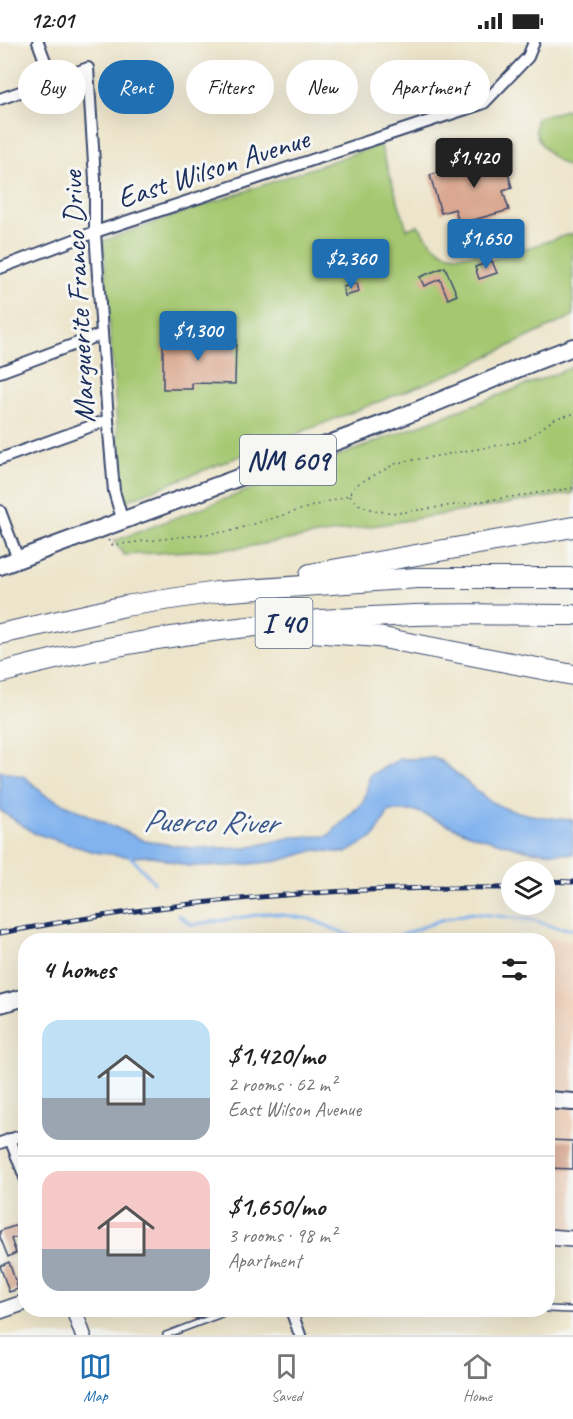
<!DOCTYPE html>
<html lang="en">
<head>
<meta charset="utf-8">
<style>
  :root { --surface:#fff; --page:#f2f2f2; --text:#222; --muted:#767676; --line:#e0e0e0; --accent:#1f6fb2 }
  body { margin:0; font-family:Caveat,sans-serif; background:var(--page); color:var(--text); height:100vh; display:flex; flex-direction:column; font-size:22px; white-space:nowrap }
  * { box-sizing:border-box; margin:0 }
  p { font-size:20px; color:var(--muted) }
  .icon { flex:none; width:33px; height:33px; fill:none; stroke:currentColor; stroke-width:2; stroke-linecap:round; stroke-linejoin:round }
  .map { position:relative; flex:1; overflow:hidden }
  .panel { position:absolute; left:18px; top:891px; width:537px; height:384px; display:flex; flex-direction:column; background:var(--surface); border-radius:24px; box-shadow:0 6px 24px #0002 }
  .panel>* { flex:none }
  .hud { position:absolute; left:18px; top:18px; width:537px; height:54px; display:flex; gap:12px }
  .tools { position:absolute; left:501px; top:819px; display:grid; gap:12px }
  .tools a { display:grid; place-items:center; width:54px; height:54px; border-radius:50%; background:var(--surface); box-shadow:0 6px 24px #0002; font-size:30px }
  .price { position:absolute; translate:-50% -51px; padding:0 14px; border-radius:6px; background:var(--accent); color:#fff; font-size:20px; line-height:39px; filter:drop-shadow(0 2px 3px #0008) }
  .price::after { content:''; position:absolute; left:50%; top:36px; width:18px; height:14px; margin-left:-9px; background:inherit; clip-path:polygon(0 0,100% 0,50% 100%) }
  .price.current { background:#222; color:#fff }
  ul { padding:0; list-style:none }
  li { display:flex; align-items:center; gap:18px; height:150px; padding:0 24px }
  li+li { border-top:2px solid var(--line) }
  li span { display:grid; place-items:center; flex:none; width:168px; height:120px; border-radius:18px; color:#555 }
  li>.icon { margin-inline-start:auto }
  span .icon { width:72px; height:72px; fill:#fffc; stroke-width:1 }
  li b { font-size:26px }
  h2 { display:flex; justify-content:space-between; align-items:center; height:72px; padding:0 24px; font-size:26px }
  .tag { padding:0 21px; border-radius:27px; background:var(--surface); box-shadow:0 6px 24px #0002; font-size:21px; line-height:54px }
  .tag.current { background:var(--accent); color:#fff }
  .status { display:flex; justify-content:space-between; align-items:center; height:42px; padding:0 30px; background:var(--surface); direction:ltr }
  .status svg { height:16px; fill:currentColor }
  .dock { display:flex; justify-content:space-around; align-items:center; height:84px; border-top:2px solid var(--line); background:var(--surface); font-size:16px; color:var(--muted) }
  .dock a { display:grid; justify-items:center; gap:3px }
  .dock .current { color:var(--accent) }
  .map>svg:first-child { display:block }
</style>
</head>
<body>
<div class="status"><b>12:01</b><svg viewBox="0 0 49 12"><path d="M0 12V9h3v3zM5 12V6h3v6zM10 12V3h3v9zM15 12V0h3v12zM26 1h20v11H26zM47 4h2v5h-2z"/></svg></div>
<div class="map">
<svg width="573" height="1293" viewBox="0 0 573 1293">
  <rect width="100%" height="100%" fill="#f6f6f2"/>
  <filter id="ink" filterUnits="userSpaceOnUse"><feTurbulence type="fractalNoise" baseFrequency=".0167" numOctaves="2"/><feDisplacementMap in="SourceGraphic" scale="12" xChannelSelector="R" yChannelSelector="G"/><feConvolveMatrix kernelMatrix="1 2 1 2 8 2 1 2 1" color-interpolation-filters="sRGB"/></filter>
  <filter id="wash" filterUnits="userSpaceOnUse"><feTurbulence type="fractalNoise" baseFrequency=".008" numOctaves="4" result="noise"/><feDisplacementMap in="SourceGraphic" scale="24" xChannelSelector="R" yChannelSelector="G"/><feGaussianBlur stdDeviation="1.35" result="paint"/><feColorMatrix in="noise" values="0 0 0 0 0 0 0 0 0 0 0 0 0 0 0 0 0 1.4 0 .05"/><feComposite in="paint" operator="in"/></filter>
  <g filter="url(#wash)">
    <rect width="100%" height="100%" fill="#ede5cb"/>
    <polygon fill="#f2d4be" points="528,895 573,899 573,1197 548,1195 548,898 527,898"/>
    <g fill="#a4c770" stroke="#607b67" stroke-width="1.5">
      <path d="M573,66V127C559,122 540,106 536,91C535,86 536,81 536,76Z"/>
      <path d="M380,102L407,187L418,183C435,208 445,218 477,211L482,221L573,191V274L457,329L123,460L103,199C195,165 288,136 380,102Z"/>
      <polygon points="573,325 573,451 239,506 124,513 114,499"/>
    </g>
    <path fill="#82b3ee" stroke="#4e71a6" stroke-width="1.5" d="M436,716C455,728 469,744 487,757C508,772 548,776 573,778V812L531,809L472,793L416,769H389L374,795L346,811L316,808L278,819L230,824H188L153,814L132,815L94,810L34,791L0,768V729L25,735L45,753L145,799L192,806H247L293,795L328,794L364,759L370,733L400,717Z"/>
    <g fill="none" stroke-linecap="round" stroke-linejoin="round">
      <g stroke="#82b3ee" stroke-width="3">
        <polyline points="129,813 154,840"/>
        <polyline points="178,873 192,883 269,871 310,877 361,898"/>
        <polyline points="380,898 402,893 441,878 471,871 533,878 554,885 573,887"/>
      </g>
    </g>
    <g id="blocks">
      <g fill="#daa890">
        <polygon points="503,112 512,146 503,149 509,168 459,182 455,167 441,171 430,133"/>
        <polygon points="492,219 497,231 479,237 475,225"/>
        <polygon points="445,225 457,253 448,257 440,237 424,244 420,235"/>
        <polygon points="357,241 359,250 345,254 343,245"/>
        <polygon points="163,295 236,296 235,342 192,341 192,347 163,347"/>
        <polygon points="548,1098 573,1099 573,1127 548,1126"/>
        <polygon points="26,1180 26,1192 11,1197 16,1211 8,1215 0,1195 0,1189"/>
        <polygon points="9,1220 18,1247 9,1250 0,1224"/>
        <polygon points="192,1268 205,1268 207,1272 196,1277"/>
      </g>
    </g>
  </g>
  <g filter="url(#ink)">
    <use href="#blocks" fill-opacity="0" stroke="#3a4a6e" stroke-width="1.5"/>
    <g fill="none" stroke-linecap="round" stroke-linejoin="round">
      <defs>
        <g id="lane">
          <polyline points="548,1267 573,1268"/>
          <polyline points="166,1293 232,1268"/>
        </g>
        <g id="street">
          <polyline points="38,0 52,38"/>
          <polyline points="0,57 88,26 95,137 95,190 108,378 114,449 123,480"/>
          <polyline points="0,226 95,190 484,61 528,15 534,0"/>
          <polyline points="0,330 102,292"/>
          <polyline points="0,417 108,378"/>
          <polyline points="0,469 18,517"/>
          <polyline points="10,1097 26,1138"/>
          <polyline points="0,1101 26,1092"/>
          <polyline points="291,1268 300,1293"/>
        </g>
        <g id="secondary">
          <polyline points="548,1195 573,1197"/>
          <polyline points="74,1268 83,1293"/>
          <polyline points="0,1269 26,1260"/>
        </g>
        <g id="primary">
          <polyline points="0,524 394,378 529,322 573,305"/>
          <polyline points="0,962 26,955"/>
          <polyline points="548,1058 573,1060"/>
        </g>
        <g id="highway">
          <polyline points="310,532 573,485"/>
          <polyline points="312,590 378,595 573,633"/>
          <polyline points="0,592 125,564 217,550 417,536 573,536"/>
          <path d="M0,631C134,594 275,578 414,573C467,571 520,573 573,573"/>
        </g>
      </defs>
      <use href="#lane" stroke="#3a4a6e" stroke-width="8"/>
      <use href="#street" stroke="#3a4a6e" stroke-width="14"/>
      <use href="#secondary" stroke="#3a4a6e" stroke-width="18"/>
      <use href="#primary" stroke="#3a4a6e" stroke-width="20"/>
      <use href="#highway" stroke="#3a4a6e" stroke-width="22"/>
      <g stroke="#3a4a6e" stroke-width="1.5" stroke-dasharray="1.5 4.5" stroke-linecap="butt">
        <path d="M350,454C360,468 381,470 398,471L573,446"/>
        <polyline points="108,498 112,503 231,489 349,453 356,443 397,421 523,399 556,376 573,372"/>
      </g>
      <use href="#lane" stroke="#fff" stroke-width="5"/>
      <use href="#street" stroke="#fff" stroke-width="10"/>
      <use href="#secondary" stroke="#fff" stroke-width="15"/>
      <use href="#primary" stroke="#fff" stroke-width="16"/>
      <use href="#highway" stroke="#fff" stroke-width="20"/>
      <defs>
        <g id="rail">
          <polyline points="544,839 573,840"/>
          <path d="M0,891C169,859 340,843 512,846"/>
        </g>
      </defs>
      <use href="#rail" stroke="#1b2f5e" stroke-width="5"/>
      <use href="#rail" stroke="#f6f6f2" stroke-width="3" stroke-dasharray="9" stroke-linecap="butt"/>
    </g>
  </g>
  <g text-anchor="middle" stroke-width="6" stroke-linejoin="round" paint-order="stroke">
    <g fill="#f6f6f2" stroke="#5d6b8a" stroke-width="1.5">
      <rect x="240" y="393" width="96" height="50" rx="4.5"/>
      <rect x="255.5" y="556" width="57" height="50" rx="4.5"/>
    </g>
    <g font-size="28" font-weight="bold" fill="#1b2f5e">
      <text x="288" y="428">NM 609</text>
      <text x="284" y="591">I 40</text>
    </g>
    <g font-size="30" fill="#1b2f5e" stroke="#f6f6f2">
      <text transform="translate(213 126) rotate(-18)" y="10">East Wilson Avenue</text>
      <text transform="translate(78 255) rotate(-93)" y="10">Marguerite Franco Drive</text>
    </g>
    <g font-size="32" font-style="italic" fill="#3a5789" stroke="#f6f6f2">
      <text transform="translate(210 779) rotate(1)" y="11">Puerco River</text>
    </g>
  </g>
</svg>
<div class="tools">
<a><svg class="icon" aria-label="layers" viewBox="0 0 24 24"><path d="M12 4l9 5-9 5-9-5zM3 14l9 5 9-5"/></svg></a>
</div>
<b class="price current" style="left:474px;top:147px">$1,420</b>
<b class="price" style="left:486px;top:228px">$1,650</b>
<b class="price" style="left:351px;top:248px">$2,360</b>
<b class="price" style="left:198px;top:320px">$1,300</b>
<div class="hud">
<a class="tag">Buy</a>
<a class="tag current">Rent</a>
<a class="tag">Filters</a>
<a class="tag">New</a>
<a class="tag">Apartment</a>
</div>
<section class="panel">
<h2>4 homes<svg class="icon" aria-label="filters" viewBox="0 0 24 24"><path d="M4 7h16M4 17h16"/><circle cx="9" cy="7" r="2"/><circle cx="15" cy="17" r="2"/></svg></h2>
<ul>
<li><span style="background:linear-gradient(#bfe0f5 65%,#9aa5b1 0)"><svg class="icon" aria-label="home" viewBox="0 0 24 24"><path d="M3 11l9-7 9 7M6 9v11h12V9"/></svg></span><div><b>$1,420/mo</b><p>2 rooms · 62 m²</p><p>East Wilson Avenue</p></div></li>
<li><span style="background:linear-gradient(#f6c9c9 65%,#9aa5b1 0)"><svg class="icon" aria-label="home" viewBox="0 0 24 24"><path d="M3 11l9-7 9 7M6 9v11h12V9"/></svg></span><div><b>$1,650/mo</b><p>3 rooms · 98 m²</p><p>Apartment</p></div></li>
</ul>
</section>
</div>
<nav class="dock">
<a class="current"><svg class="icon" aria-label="map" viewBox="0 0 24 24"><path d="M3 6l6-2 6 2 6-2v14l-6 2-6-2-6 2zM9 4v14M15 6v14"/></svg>Map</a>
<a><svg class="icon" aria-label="saved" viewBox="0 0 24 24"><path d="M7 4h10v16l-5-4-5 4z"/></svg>Saved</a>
<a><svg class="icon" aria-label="home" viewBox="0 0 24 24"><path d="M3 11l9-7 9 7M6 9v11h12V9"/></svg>Home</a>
</nav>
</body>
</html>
